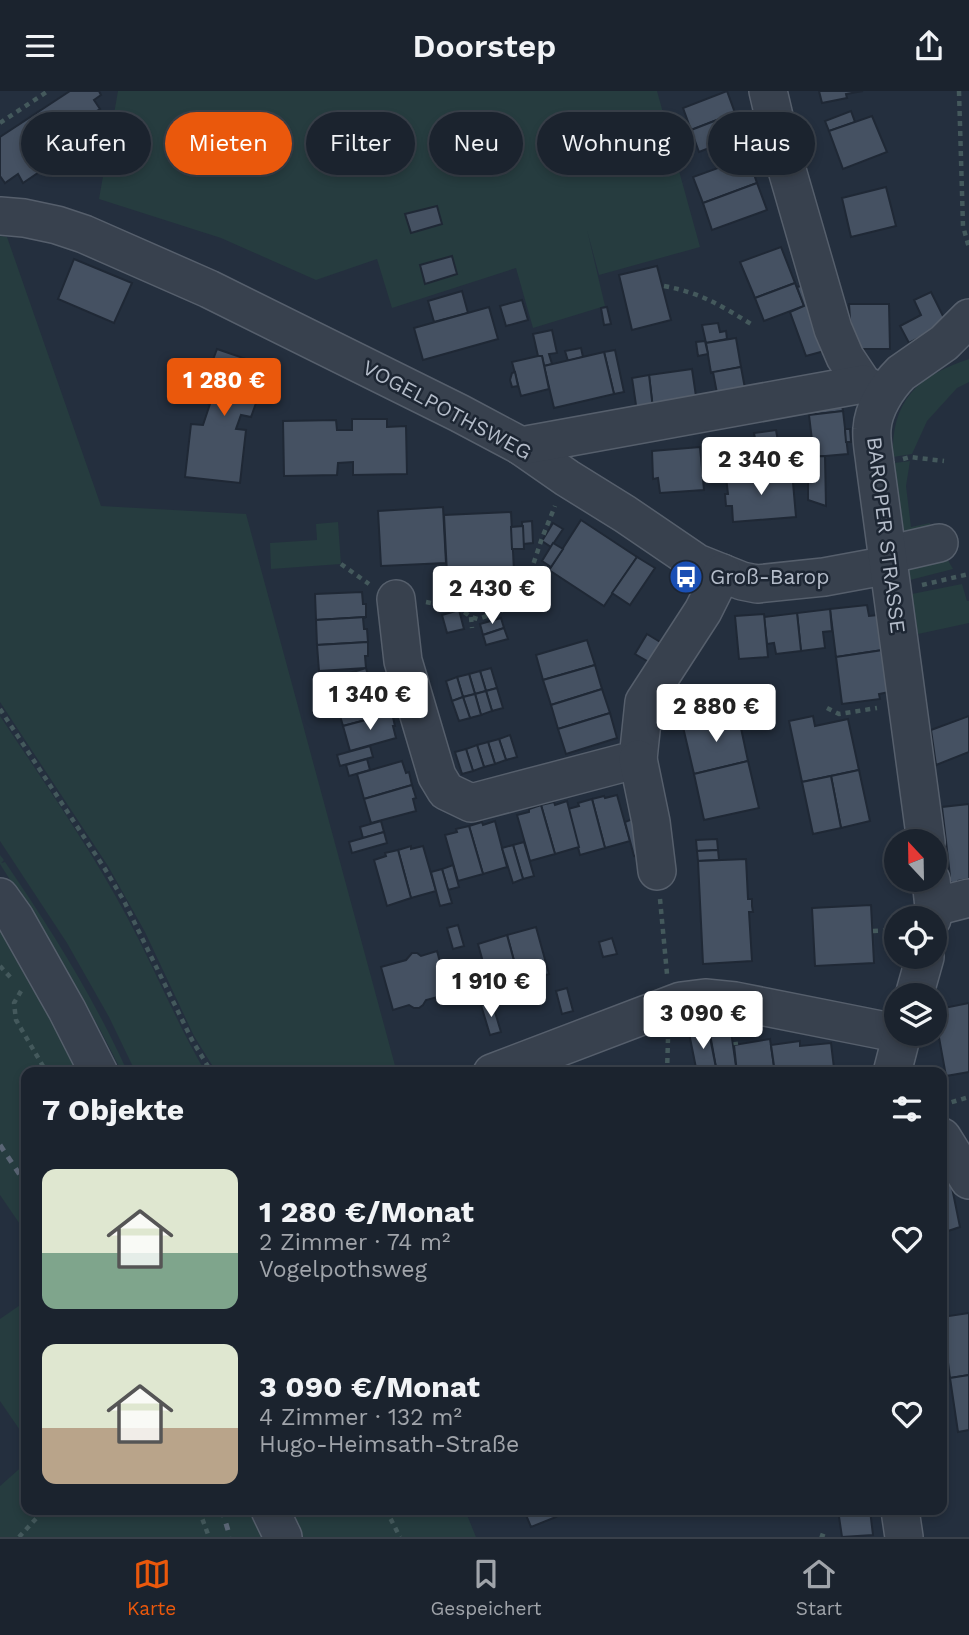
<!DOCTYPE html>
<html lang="de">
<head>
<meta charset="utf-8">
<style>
  :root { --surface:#1b232e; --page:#282f3a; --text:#f1f3f6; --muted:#a0a4aa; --line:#39404a; --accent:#ea580c }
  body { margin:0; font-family:"Work Sans",sans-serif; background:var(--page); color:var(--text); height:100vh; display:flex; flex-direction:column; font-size:26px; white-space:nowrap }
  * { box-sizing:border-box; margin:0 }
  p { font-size:23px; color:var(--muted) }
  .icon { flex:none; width:38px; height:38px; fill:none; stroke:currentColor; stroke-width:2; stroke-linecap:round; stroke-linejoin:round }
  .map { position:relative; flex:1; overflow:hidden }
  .drawer { position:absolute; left:21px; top:976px; width:926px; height:448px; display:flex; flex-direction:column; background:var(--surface); border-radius:14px; box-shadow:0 4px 10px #0003,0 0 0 2px var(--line) }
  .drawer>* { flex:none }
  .top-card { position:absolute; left:21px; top:21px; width:928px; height:63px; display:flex; gap:14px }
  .needle { width:46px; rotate:338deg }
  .controls { position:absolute; left:884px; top:738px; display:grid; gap:14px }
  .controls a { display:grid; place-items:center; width:63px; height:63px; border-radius:50%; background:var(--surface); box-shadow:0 4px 10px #0003,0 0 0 2px var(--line); font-size:35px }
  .price { position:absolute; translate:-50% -60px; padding:0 16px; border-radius:7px; background:#fff; color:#222; font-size:23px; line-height:46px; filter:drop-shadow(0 2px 4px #0008) }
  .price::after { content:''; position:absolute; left:50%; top:42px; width:21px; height:16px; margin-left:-10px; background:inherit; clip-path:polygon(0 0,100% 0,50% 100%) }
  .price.on { background:var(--accent); color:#fff }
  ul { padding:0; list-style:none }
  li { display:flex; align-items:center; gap:21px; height:175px; padding:0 21px }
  li span { display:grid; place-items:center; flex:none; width:196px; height:140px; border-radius:14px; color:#555 }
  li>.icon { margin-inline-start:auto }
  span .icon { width:84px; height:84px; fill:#fffc; stroke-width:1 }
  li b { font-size:30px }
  h2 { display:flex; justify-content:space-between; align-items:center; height:84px; padding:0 21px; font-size:30px }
  .tag { padding:0 24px; border-radius:32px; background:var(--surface); box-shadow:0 4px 10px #0003,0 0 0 2px var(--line); font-size:24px; line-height:63px }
  .tag.on { background:var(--accent); color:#fff }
  header { display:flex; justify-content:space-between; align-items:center; height:91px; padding:0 21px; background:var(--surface); font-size:32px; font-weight:600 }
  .tabs { display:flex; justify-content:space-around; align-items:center; height:98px; border-top:2px solid var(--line); background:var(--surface); font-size:19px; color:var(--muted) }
  .tabs a { display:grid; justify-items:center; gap:4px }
  .tabs .on { color:var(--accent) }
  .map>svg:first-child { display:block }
</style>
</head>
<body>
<header><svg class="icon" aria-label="menu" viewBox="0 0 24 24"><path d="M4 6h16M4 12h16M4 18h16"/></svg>Doorstep<svg class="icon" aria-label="share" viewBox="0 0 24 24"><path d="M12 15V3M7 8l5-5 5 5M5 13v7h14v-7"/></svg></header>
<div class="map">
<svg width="969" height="1446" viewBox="0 0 969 1446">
  <rect width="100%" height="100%" fill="#242f3e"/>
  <g fill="#263c3f">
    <polygon points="118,0 657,0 700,156 599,184 587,139 605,215 533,237 516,177 392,217 377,168 316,189 221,147 99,108"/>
    <polygon points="0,145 7,146 101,415 246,423 397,982 217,982 194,945 145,841 108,775 0,611"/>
    <path d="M969,268V291L957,297L927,330L912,363L893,366C891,309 918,285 969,268Z"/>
    <polygon points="910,370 906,395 911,436 930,432 929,439 905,449 894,372"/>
    <polygon points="338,431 341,473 271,478 270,452 317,449 316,433"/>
    <polygon points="936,464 945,464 953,478 910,489 908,480"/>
    <polygon points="962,493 967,510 969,510 969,532 918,543 912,503"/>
    <path d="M0,625C43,690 89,755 126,824C154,876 176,931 206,982H136L109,926L67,852L0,750Z"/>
    <path d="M0,764L4,769L1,772L5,771C51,838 94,907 128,982H122C87,909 43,841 0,773Z"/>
    <polygon points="0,835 84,982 26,982 26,1142 0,1104"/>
    <polygon points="26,1210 26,1348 0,1310 0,1228"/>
    <polygon points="26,1372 26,1419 465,1419 476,1446 0,1446 0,1395"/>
  </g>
  <g fill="#455162" stroke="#1f2835" stroke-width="2">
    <polygon points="70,0 99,0 101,4 94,9 100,18 85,27 91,35 79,42 85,51 63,65 58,57 40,69 45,77 23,92 18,83 5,92 0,85 0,46"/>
    <polygon points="727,0 735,22 691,39 683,17"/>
    <polygon points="819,0 863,0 846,3 847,7 822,12"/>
    <polygon points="851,20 855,31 829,40 825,30"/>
    <polygon points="735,22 743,44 699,61 691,39"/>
    <polygon points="872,25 887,61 843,78 829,40"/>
    <polygon points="748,66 757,92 703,112 693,86"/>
    <polygon points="757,92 767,119 712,139 703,112"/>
    <polygon points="886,96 896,135 851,146 842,107"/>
    <polygon points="437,115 442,133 411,142 405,123"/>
    <polygon points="781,156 795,192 755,207 740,171"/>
    <polygon points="452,165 457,183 425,193 420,174"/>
    <polygon points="74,168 132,192 114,232 58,208"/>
    <polygon points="657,175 671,229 632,239 619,184"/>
    <polygon points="795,192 804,215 764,230 755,207"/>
    <polygon points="809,193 828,259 806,265 790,221 804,215 797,196"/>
    <polygon points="462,200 468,222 434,231 428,210"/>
    <polygon points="931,201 944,227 933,237 934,239 909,252 900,235 921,224 914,209"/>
    <polygon points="522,209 528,229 506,235 500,215"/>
    <polygon points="849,213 889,213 890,258 852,258"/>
    <polygon points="489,216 498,248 423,269 414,237"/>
    <polygon points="607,216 611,233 604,234 601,217"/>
    <polygon points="718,232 720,241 726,240 727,248 706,252 702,234"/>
    <polygon points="552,239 557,262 549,263 552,273 544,275 542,265 538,265 533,243"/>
    <polygon points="736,247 741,276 711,282 706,252"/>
    <polygon points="705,250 708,263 698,265 696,251"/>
    <polygon points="581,257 583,266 568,270 565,260"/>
    <polygon points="217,258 269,276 251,326 241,324 236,338 246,339 240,392 185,386 191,333 203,334 210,313 198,309"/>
    <polygon points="615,259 624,301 614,303 604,261"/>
    <polygon points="604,261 614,303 554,317 544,275"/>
    <polygon points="538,265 542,265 549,298 521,305 512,271"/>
    <polygon points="741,276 747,308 719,313 713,281"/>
    <polygon points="692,278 697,312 653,318 649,284"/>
    <polygon points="515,281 518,295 512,296 510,289 512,282"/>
    <polygon points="649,284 653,318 637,321 632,287"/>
    <polygon points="841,309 843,320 809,324 808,314"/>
    <polygon points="843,320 848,363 814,366 809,324"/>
    <polygon points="352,328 387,328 387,336 406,335 407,383 353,384 353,371 338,372 337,384 284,385 283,330 336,329 337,339 352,339"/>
    <polygon points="845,338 850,338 851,351 846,351"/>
    <polygon points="776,339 779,356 757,359 754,342"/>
    <polygon points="700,356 704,399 660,402 658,387 653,388 652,360"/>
    <polygon points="825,365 826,415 808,409 808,366"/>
    <polygon points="792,380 796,426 733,431 732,415 726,415 725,403 728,403 726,386"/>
    <polygon points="443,416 446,472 381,475 378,420"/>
    <polygon points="511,421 514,480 447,483 444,424"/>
    <polygon points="581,429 637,466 604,515 549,479"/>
    <polygon points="532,430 533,452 523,453 522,431"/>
    <polygon points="553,432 563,438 551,456 542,450"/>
    <polygon points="523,435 524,458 512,458 511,436"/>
    <polygon points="553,452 563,458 551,476 542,470"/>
    <polygon points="637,466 655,477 630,514 612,502"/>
    <polygon points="362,501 363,513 366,513 366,526 316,529 315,503"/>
    <polygon points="867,514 869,525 878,524 883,559 836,566 830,518"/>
    <polygon points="830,518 832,540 823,541 825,557 801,560 797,522"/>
    <polygon points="459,519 464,538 447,542 442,524"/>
    <polygon points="797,522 801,560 776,563 774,552 767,553 764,526"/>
    <polygon points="764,523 768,566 739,568 735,525"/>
    <polygon points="366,526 363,527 364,538 367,538 368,551 317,554 316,529"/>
    <polygon points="501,527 504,537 483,544 480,533"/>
    <polygon points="504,537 508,548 486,554 483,544"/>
    <polygon points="647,543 665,554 654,574 635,563"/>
    <polygon points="587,549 595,574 543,589 536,564"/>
    <polygon points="368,551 368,565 365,565 366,577 319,580 317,554"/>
    <polygon points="883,559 889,601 879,603 880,608 842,613 836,566"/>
    <polygon points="595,574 602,598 551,614 543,589"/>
    <polygon points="366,577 369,588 346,595 343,584"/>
    <polygon points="491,577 497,597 486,600 480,580"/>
    <polygon points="480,580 486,600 475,603 469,583"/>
    <polygon points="469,583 475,603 463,606 457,586"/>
    <polygon points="457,586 463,606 452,610 446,590"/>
    <polygon points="352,593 355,605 327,613 324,602"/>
    <polygon points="497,597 503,617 492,620 486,600"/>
    <polygon points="382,598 385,610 388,609 392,622 343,635 336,611"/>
    <polygon points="602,598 610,622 558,638 551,614"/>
    <polygon points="486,600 492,620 481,624 475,603"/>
    <polygon points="475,603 481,624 470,627 463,606"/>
    <polygon points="463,606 470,627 459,630 452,610"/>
    <polygon points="392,622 395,635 393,635 396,647 350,660 343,635"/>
    <polygon points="610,622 617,647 566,663 558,638"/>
    <polygon points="738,623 748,670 694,683 683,636"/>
    <polygon points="813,625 815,635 848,628 859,679 802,691 789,630"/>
    <polygon points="969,625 969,661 936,674 931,639"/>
    <polygon points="510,644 517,666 506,669 499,648"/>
    <polygon points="499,648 506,669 495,673 488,651"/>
    <polygon points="488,651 495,673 484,676 477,654"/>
    <polygon points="477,654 484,676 473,680 466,658"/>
    <polygon points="370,655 373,666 340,675 337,664"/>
    <polygon points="466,658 473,680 462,683 455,661"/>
    <polygon points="367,668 370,679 349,685 346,674"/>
    <polygon points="402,670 406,682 409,681 412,694 364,708 357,683"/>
    <polygon points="748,670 759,717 704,729 694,683"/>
    <polygon points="859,679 870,730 841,737 831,685"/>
    <polygon points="831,685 841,737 813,743 802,691"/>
    <polygon points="412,694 416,707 413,708 416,720 371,732 364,708"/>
    <polygon points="617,704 630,750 605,757 592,708 604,705 605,707"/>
    <polygon points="592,708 605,757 580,764 568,718 579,715 578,712"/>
    <polygon points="567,710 579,756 555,763 541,714 554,711 555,714"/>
    <polygon points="969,713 969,788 958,790 956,794 947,789 950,785 942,716"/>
    <polygon points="541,714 555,763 530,770 517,724 529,721 529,718"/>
    <polygon points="635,727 645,762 634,765 625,731"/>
    <polygon points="381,730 384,741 363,747 360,736"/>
    <polygon points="495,730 507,776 483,783 469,735 482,731 483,734"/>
    <polygon points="469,735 483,783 458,790 445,744 457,741 456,738"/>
    <polygon points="384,741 387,752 352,762 349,751"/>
    <polygon points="717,748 718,759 697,760 696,749"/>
    <polygon points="524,751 534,785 523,788 513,754"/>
    <polygon points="513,754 523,788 513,792 502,757"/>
    <polygon points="411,755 411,758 423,755 436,800 411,807 398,759"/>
    <polygon points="398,759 411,807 387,815 374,769 386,765 385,762"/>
    <polygon points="718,759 719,769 698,770 697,760"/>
    <polygon points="746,768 748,808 752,808 752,815 753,821 749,821 752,870 703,873 698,770"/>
    <polygon points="453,774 459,796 448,799 442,778"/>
    <polygon points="442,778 452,812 440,815 431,781"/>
    <polygon points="871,814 874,872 815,875 812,817"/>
    <polygon points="458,834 464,855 453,858 447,837"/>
    <polygon points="536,836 549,883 520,892 507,844"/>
    <polygon points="507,844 520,892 491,900 478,853"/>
    <polygon points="612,847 617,863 603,866 599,851"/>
    <polygon points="437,860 449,903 426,909 423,914 419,917 414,917 409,914 393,919 381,876 406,869 412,862 417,862 421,865"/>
    <polygon points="567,897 573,920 562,923 556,900"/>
    <polygon points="492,911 501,941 490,944 481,914"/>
    <polygon points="969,912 969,981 946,985 934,919"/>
    <polygon points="708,932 730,933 737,982 717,982"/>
    <polygon points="708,936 717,982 697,982 689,942 696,937"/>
    <polygon points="770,948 775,982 737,982 734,954"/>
    <polygon points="800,950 800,955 831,952 834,977 849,975 850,982 802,982 802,981 775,982 771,954"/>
    <polygon points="589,978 589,982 564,982 564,981"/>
    <polygon points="947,1072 960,1136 942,1142 942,1073"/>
    <polygon points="942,1176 947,1204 942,1205"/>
    <polygon points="969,1222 969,1284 950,1287 942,1226"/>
    <polygon points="969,1284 969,1339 958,1341 950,1287"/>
    <polygon points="537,1419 553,1419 556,1426 531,1436 526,1424"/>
    <polygon points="838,1419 870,1419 873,1444 842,1446"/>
  </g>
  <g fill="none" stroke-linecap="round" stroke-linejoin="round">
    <defs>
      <g id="minor">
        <polyline points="768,0 785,72 833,238 845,266 863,293 881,302"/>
        <polyline points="0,125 24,127 57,134 84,143 209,198 459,322 521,355 567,387 625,423 697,472 742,490 757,493 824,486 889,474"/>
        <polyline points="521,355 863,293"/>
        <polyline points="887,464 939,452"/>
        <polyline points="396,508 403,570 437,685 446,700 471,712 638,668 644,611 703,520 722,482"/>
        <polyline points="638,668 651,731 657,780"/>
        <path d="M926,751L875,373C874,362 871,350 872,338C873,318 887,296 901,282L944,252L969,227"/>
        <polyline points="931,789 934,816 932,828"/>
        <polyline points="0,806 15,827 67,919 99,982"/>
        <polyline points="934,816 969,807"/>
        <polyline points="914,905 925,866"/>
        <polyline points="492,982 681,910 705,907 735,910 896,942"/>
        <polyline points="892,982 902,943"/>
        <polyline points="942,1046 969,1089"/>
        <polyline points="270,1419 283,1446"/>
        <polyline points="900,1419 904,1446"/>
      </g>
    </defs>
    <use href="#minor" stroke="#565f6c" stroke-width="40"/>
    <g stroke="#44595c" stroke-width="4.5" stroke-dasharray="5 5" stroke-linecap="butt">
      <polyline points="959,0 963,135 969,157"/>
      <polyline points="0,32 48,0"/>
      <path d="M664,195C701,202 720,214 751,233"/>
      <polyline points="903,368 910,366 944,370"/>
      <polyline points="341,473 369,493"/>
      <polyline points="922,494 969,483"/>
      <polyline points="426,511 460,518 471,526 478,528 501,520 514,511 522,501 527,492 542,447 555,415"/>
      <polyline points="471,526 472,537"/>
      <polyline points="827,617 839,623 877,617"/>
      <polyline points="0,618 105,778 124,810 192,949 212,982"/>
      <polyline points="660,808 667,883"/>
      <polyline points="873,840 896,839"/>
      <polyline points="0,875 11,887"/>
      <polyline points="21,900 14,912 16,929 47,982"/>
      <polyline points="734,941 736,954"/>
      <polyline points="667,982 668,948"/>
      <polyline points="942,1014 969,1006"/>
      <polyline points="199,1419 209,1446"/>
      <polyline points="386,1419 400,1446"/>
      <polyline points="820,1444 826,1446"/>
      <polyline points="19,1446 44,1419"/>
    </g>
    <use href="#minor" stroke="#38414e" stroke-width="37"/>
    <g stroke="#5a6575" stroke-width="5" stroke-dasharray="7 7" stroke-linecap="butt">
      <polyline points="0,1054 26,1093"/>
      <polyline points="222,1419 230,1446"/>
    </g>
  </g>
  <defs>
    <symbol id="bus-disc" viewBox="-11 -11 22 22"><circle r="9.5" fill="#1a4fb4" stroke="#1d2633"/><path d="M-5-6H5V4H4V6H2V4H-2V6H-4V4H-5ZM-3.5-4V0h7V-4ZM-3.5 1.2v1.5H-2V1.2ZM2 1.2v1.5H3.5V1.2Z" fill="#fff"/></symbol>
  </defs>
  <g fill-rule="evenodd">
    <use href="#bus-disc" x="667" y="467" width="38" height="38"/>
  </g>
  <g text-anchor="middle" stroke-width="5" stroke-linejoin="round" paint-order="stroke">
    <g font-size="21" fill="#b4bcc9" stroke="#1d2633">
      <text transform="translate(447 319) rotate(28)" y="7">VOGELPOTHSWEG</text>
      <text transform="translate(886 444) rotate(83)" y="7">BAROPER STRASSE</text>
    </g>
    <g font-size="21" fill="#b4bcc9" stroke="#1d2633" text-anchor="start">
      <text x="710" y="493">Groß-Barop</text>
    </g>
  </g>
</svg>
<div class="controls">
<a><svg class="needle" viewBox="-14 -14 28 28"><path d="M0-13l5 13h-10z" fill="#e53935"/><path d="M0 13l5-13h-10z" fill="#a0a4aa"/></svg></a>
<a><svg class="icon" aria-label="locate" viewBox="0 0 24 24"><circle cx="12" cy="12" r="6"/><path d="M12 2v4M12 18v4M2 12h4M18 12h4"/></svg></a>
<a><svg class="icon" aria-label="layers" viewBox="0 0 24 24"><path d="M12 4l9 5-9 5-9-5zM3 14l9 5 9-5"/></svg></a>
</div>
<b class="price on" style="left:224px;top:327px">1 280 €</b>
<b class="price" style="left:761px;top:406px">2 340 €</b>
<b class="price" style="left:492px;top:535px">2 430 €</b>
<b class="price" style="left:370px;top:641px">1 340 €</b>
<b class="price" style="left:716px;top:653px">2 880 €</b>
<b class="price" style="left:491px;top:928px">1 910 €</b>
<b class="price" style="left:703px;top:960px">3 090 €</b>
<div class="top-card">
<a class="tag">Kaufen</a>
<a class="tag on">Mieten</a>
<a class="tag">Filter</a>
<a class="tag">Neu</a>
<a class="tag">Wohnung</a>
<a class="tag">Haus</a>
</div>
<section class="drawer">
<h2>7 Objekte<svg class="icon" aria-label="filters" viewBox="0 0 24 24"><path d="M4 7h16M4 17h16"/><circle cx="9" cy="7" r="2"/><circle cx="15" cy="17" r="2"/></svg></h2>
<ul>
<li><span style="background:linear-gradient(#dfe7d0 60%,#7fa58c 0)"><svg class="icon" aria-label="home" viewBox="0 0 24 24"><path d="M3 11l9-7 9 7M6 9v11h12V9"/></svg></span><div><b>1 280 €/Monat</b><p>2 Zimmer · 74 m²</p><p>Vogelpothsweg</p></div><svg class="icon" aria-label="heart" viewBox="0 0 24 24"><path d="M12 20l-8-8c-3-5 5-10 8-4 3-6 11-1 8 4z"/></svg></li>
<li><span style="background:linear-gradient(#dfe7d0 60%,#b9a48a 0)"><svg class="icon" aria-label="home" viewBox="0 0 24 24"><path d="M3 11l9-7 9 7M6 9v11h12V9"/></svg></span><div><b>3 090 €/Monat</b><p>4 Zimmer · 132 m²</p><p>Hugo-Heimsath-Straße</p></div><svg class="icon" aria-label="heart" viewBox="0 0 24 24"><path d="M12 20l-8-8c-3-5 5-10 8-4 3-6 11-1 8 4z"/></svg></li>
</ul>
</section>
</div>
<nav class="tabs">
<a class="on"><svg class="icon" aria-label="map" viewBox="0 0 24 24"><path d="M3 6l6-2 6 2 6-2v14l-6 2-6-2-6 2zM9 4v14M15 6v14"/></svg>Karte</a>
<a><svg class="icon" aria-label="saved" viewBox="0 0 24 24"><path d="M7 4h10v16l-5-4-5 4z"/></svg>Gespeichert</a>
<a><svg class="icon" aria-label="home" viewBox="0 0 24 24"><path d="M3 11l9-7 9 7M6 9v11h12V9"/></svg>Start</a>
</nav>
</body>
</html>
